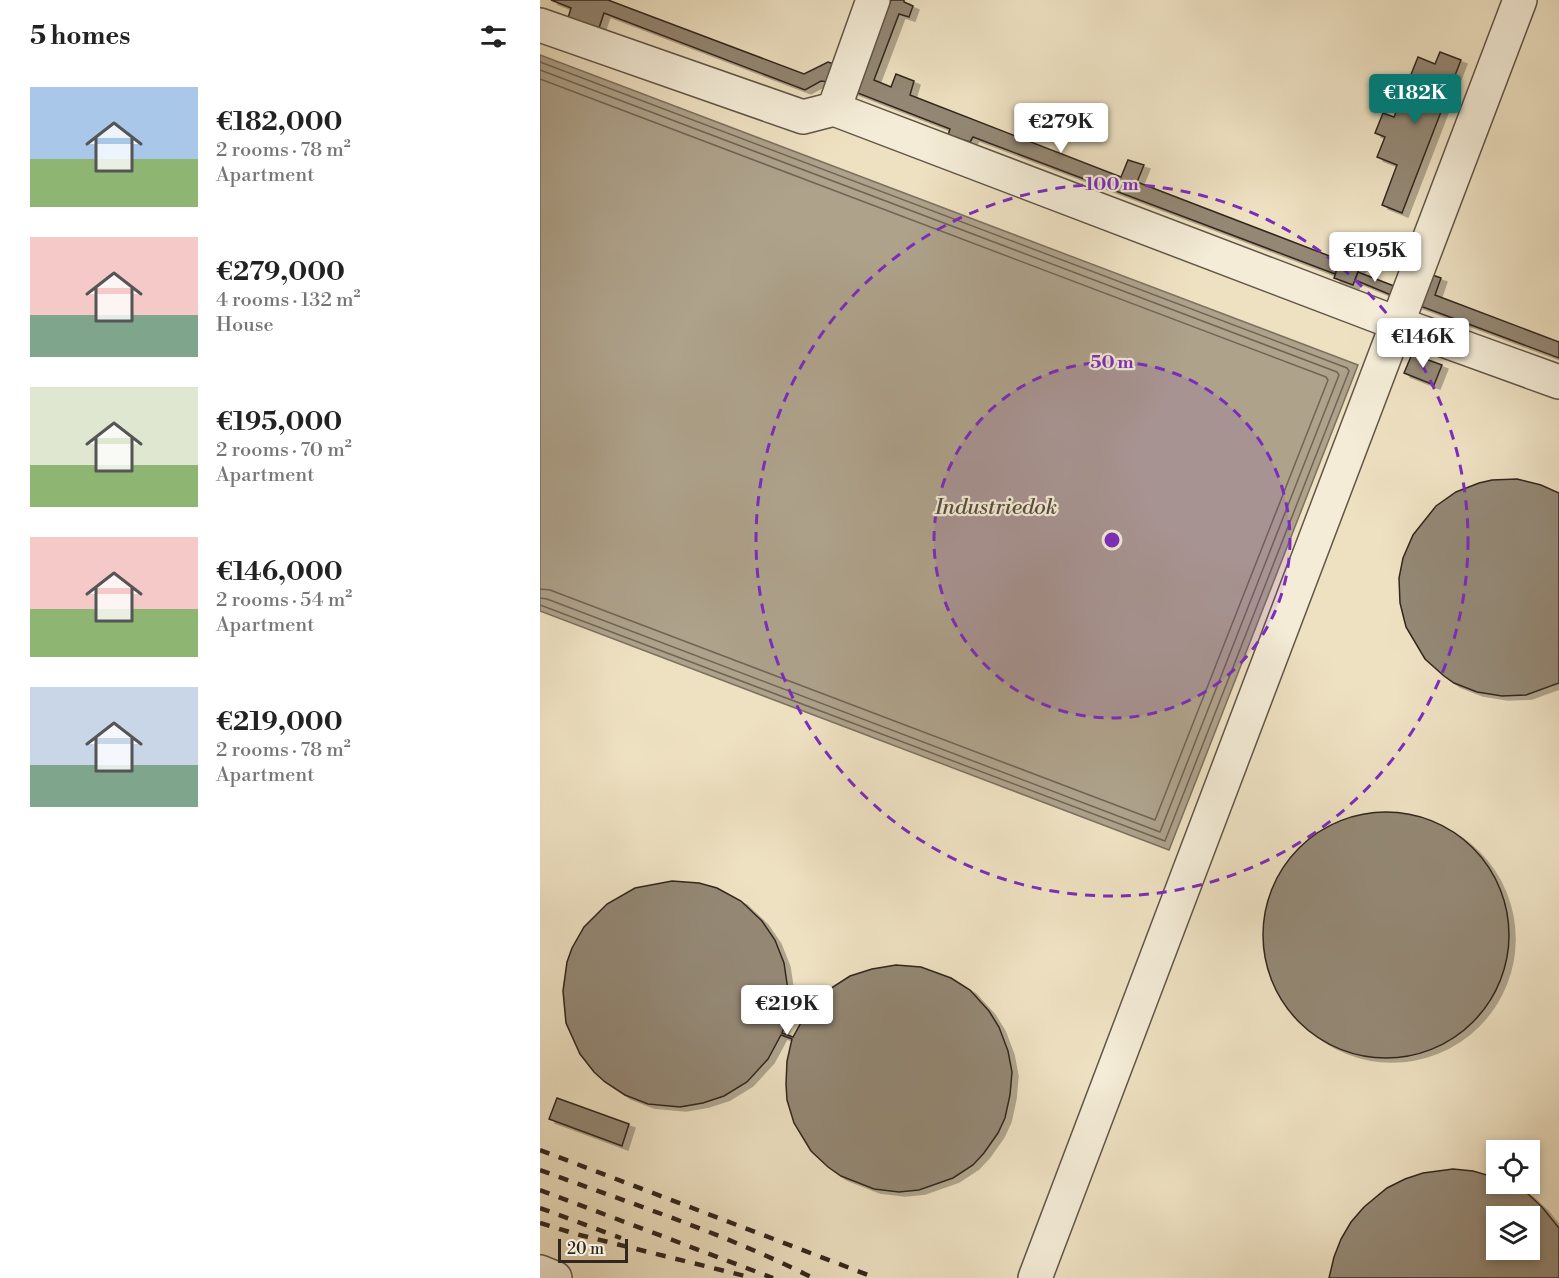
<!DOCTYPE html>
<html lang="en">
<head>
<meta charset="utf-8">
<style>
  :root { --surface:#fff; --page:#f2f2f2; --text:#222; --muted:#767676; --accent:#0f766e }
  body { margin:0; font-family:"Libre Bodoni",serif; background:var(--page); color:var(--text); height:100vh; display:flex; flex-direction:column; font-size:22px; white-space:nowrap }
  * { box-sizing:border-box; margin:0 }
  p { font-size:20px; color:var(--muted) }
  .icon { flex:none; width:33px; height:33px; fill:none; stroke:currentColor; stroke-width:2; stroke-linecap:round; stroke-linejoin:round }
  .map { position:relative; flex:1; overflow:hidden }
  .sheet { display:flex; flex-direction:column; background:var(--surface); width:540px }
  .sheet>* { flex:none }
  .tools { position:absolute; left:946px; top:1140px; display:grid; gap:12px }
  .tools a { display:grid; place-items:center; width:54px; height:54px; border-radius:0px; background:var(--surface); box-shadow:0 3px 9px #0003; font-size:30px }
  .scale { position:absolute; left:18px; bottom:15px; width:70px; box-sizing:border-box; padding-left:6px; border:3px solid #32271f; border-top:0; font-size:16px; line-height:21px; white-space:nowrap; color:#32271f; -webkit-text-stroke:4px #f4ecd7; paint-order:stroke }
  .price { position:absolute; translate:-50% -51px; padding:0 14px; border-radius:6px; background:#fff; color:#222; font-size:20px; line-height:39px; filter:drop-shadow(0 2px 3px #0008) }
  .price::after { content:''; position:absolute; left:50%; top:36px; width:18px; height:14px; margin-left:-9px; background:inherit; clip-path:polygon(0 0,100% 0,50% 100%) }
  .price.current { background:var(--accent); color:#fff }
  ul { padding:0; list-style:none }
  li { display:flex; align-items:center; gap:18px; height:150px; padding:0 30px }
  li span { display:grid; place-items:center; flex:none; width:168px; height:120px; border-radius:0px; color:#555 }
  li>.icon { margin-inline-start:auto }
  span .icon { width:72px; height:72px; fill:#fffc; stroke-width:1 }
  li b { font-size:26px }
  h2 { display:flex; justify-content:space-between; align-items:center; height:72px; padding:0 30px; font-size:26px }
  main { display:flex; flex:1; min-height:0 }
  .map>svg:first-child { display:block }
</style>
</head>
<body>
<main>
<section class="sheet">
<h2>5 homes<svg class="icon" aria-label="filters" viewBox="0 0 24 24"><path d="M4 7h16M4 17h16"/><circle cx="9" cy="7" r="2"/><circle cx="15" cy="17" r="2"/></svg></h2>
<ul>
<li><span style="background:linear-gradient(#a9c7e8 60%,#8fb573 0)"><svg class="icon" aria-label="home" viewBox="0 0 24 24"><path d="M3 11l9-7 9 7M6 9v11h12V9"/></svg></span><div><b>€182,000</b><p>2 rooms · 78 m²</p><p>Apartment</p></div></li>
<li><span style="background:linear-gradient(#f6c9c9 65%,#7fa58c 0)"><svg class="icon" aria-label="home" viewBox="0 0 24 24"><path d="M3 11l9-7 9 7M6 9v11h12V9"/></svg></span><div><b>€279,000</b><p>4 rooms · 132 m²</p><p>House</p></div></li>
<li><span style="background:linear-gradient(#dfe7d0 65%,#8fb573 0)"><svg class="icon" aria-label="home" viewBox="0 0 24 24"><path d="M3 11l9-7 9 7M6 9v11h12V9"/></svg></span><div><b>€195,000</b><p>2 rooms · 70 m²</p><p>Apartment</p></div></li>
<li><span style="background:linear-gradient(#f6c9c9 60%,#8fb573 0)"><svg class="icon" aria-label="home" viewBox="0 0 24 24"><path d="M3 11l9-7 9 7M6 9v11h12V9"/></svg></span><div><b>€146,000</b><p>2 rooms · 54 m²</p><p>Apartment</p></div></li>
<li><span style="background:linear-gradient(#c9d6e8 65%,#7fa58c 0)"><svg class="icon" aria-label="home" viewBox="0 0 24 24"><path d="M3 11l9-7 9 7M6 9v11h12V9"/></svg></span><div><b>€219,000</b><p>2 rooms · 78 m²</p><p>Apartment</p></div></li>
</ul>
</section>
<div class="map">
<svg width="1019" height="1278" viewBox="0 0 1019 1278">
  <defs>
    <filter id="shadow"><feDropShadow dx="6" dy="4" stdDeviation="0" flood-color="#0004"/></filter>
  </defs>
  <rect width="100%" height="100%" fill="#eee1c2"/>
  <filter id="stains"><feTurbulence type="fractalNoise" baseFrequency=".00333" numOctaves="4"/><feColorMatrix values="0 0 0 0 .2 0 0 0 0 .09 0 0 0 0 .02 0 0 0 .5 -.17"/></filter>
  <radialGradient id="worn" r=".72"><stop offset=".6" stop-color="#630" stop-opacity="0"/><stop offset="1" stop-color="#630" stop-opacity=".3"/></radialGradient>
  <polygon fill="#aea28b" stroke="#7c7160" stroke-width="1.5" points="0,55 818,365 629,850 0,611"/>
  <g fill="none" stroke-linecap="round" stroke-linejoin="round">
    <g stroke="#706455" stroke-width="1.5">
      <polyline points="0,62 807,368 809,371 625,841 0,605"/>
      <polyline points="0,70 797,372 799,375 620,832 7,599 0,598"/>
      <polyline points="0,79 786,377 788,380 615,820 10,590 0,589"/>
    </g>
  </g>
  <g fill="#948874" stroke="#32271f" stroke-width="1.5" fill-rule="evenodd" filter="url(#shadow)">
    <polygon points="11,0 68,0 264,74 288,62 294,64 288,82 281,81 265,90 64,13 59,28 28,18 31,8"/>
    <polygon points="351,0 364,0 364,2 373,6 369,17 359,14 334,80 351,87 356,74 374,81 370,95 581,177 588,160 604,165 597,182 800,260 795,274 433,137 430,142 408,135 410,129 310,90 323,75"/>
    <polygon points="900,52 921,60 862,213 842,205 857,165 837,157 845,137 835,133 843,113 854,117 878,57 895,64"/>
    <polygon points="801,257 821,264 813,285 794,278"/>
    <polygon points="818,272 854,286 851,295 815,280"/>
    <polygon points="887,273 901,278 895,295 1019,342 1019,358 875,304"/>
    <polygon points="872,354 902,365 894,385 864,373"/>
    <polygon points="977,479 1001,485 1019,493 1019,683 986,695 962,696 937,692 914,683 904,676 885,659 866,627 860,603 859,578 863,558 873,535 896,506 916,492 939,483 952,480"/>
    <circle cx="846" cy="935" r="123"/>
    <polygon points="132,881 159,883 177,888 201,901 222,921 235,940 244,963 250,1004 248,1015 242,1033 253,1037 267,1012 285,992 310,976 332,969 356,965 381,967 411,978 430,990 449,1011 459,1027 468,1051 472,1072 470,1095 465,1118 458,1133 444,1153 433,1165 413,1178 379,1190 359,1192 334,1189 301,1176 288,1167 271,1151 254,1123 247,1100 246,1084 247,1061 252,1039 241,1035 228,1059 207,1082 184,1096 163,1103 140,1107 108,1104 85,1095 65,1082 54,1072 40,1054 26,1023 23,991 27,962 32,948 44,927 67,904 95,888"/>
    <polygon points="17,1098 89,1124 82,1146 9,1119"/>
    <path d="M913,1169L933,1171L957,1178V1184H971L987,1193L1002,1207L1019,1228V1278H789L794,1257L801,1239L811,1222L824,1207L847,1188L865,1179L883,1173ZM957,1216H990V1250H957Z"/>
  </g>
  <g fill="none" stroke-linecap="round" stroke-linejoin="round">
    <defs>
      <g id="minor">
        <polyline points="0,25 263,117 294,109 333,0"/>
        <polyline points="294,109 856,323 1019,382"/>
        <polyline points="0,1272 15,1278"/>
        <polyline points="495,1278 980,0"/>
      </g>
    </defs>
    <use href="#minor" stroke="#615648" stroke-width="36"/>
    <use href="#minor" stroke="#f4ecd7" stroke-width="33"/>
    <g stroke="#32271f" stroke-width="4.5" stroke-dasharray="10 10" stroke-linecap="butt">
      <polyline points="0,1150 336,1278"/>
      <path d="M0,1170C92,1204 186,1234 273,1278"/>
      <polyline points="0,1190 233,1278"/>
      <polyline points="0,1208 81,1238"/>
      <polyline points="0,1223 36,1234 213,1278"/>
    </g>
  </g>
  <circle cx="572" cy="540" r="178" fill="#7b2cbf" fill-opacity=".12"/>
  <g fill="none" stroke="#7b2cbf" stroke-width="3" stroke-dasharray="10 8">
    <circle cx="572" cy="540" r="178"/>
    <circle cx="572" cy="540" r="356"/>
  </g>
  <g text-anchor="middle" stroke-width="4.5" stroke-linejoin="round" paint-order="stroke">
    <g font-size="22" font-style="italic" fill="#574c3f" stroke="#f4ecd7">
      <text x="456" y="514">Industriedok</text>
    </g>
  </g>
  <circle cx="572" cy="540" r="9" fill="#7b2cbf" stroke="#f4ecd7" stroke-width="3"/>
  <g font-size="18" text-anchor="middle" font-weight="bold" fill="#7b2cbf" stroke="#f4ecd7" stroke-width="4.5" stroke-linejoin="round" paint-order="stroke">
    <text x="572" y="190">100 m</text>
    <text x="572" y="368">50 m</text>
  </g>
  <rect width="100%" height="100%" filter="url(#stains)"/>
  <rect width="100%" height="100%" fill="url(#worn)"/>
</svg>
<div class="tools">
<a><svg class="icon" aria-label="locate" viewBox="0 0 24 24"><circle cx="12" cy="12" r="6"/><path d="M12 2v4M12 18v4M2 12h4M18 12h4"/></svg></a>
<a><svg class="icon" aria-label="layers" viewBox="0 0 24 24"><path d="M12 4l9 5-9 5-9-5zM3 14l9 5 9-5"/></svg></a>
</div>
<div class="scale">20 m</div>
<b class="price current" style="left:875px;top:125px">€182K</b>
<b class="price" style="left:521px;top:154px">€279K</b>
<b class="price" style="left:835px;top:283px">€195K</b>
<b class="price" style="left:883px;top:369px">€146K</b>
<b class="price" style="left:247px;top:1036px">€219K</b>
</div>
</main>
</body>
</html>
